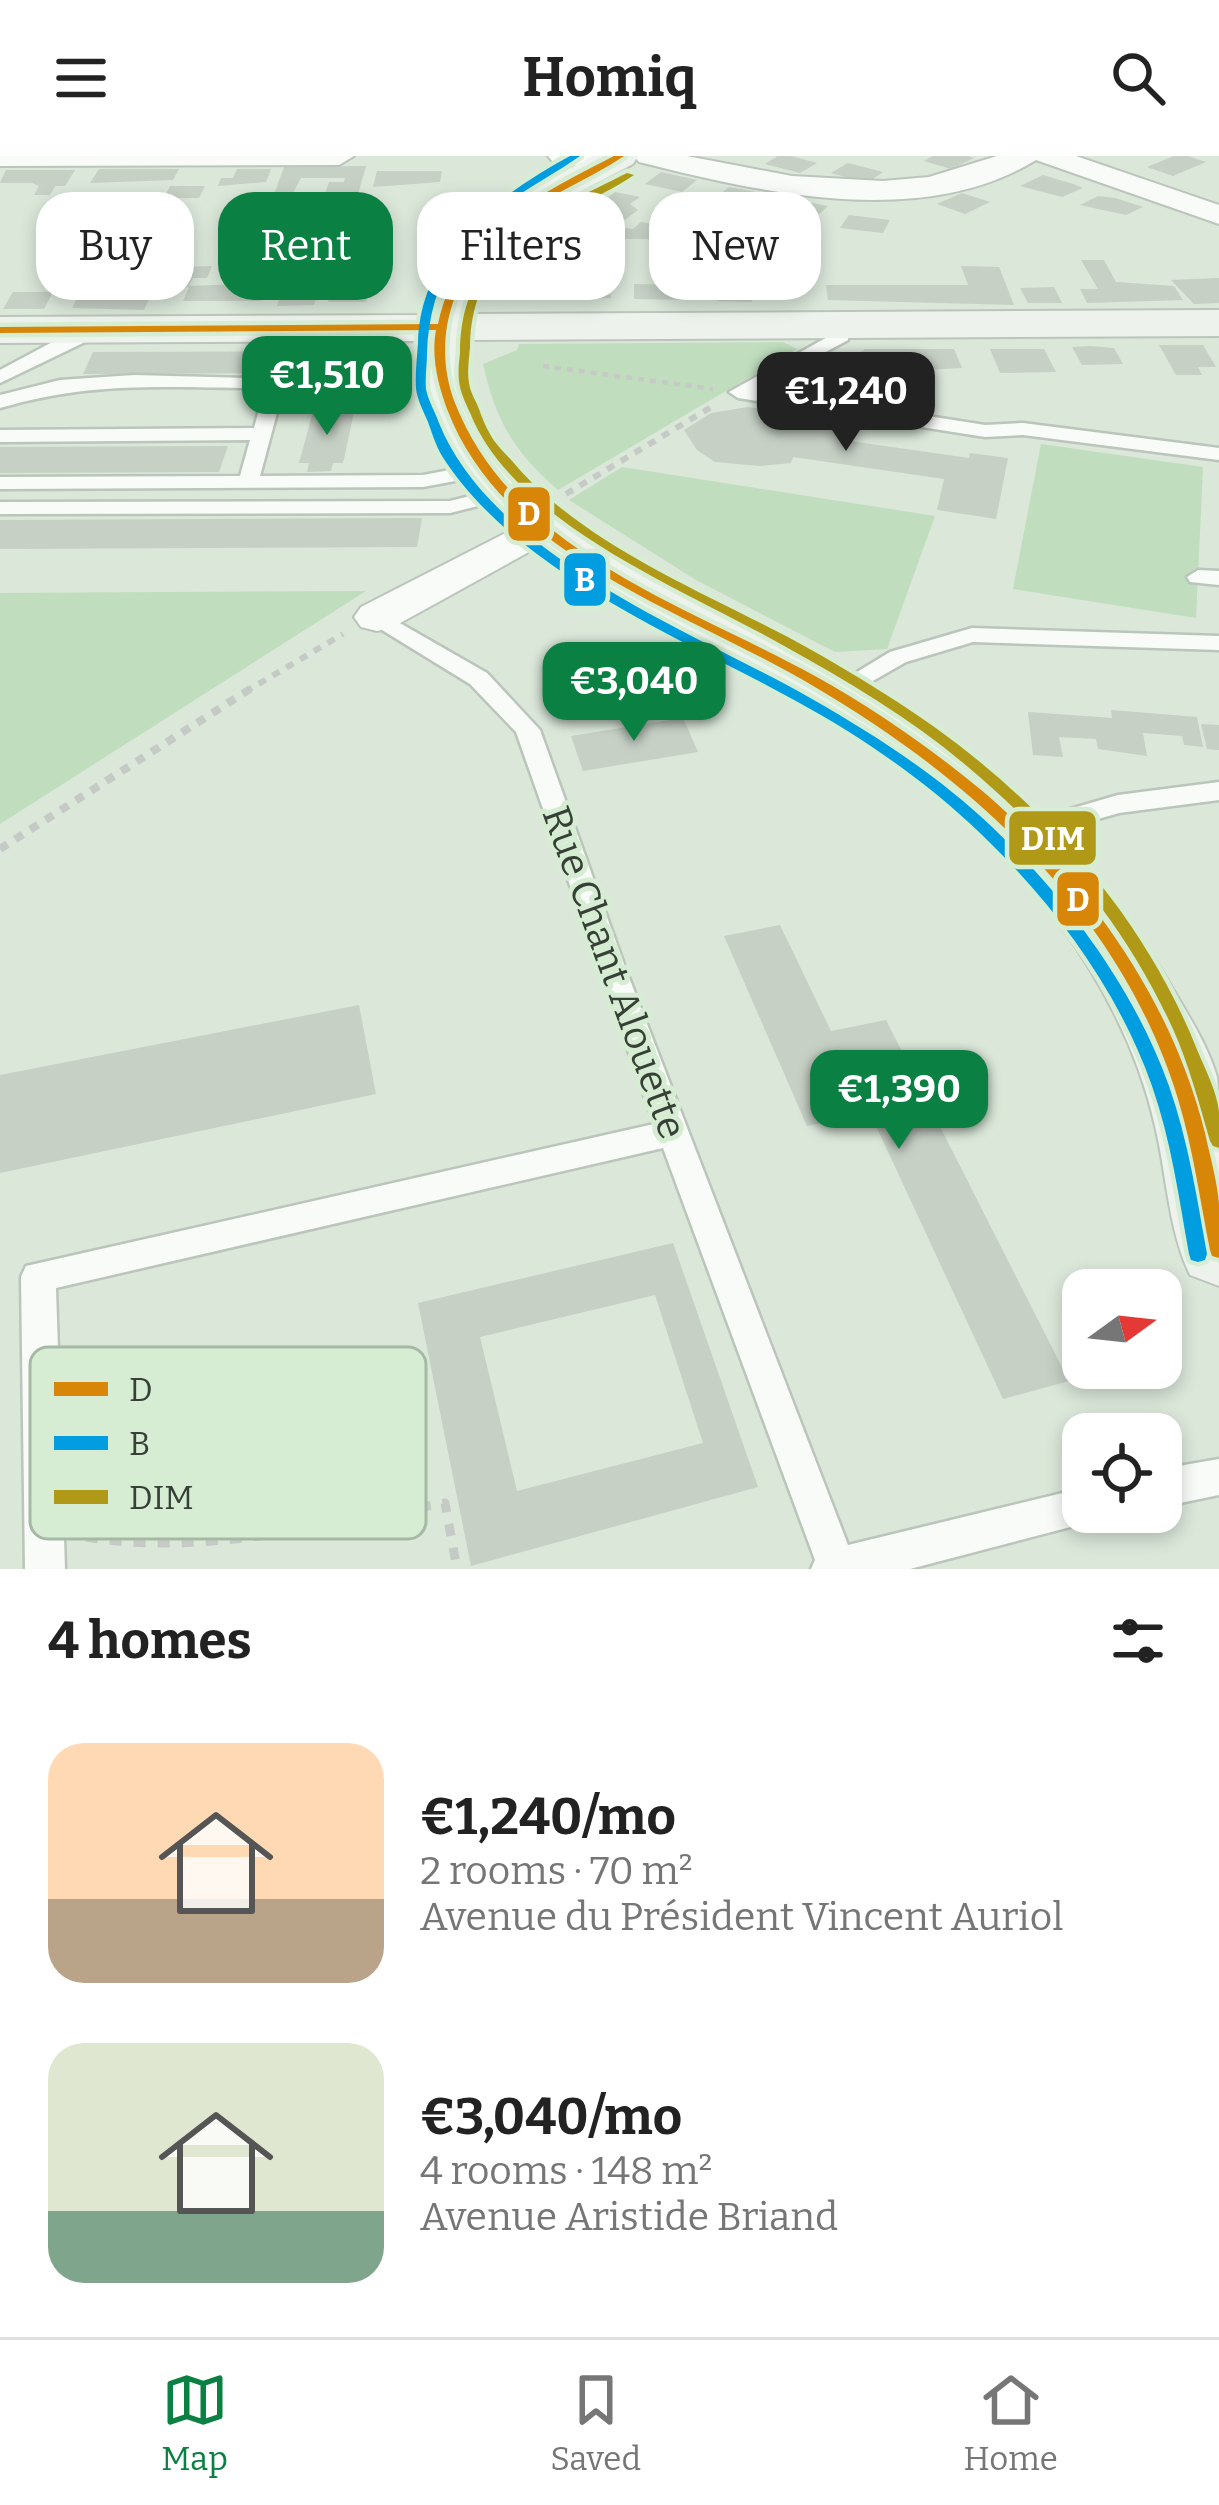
<!DOCTYPE html>
<html lang="en">
<head>
<meta charset="utf-8">
<style>
  :root { --surface:#fff; --page:#f2f2f2; --text:#222; --muted:#767676; --line:#e0e0e0; --accent:#0b8043 }
  body { margin:0; font-family:Bitter,serif; background:var(--page); color:var(--text); height:100vh; display:flex; flex-direction:column; font-size:45px; white-space:nowrap }
  * { box-sizing:border-box; margin:0 }
  p { font-size:39px; color:var(--muted) }
  .icon { flex:none; width:66px; height:66px; fill:none; stroke:currentColor; stroke-width:2; stroke-linecap:round; stroke-linejoin:round }
  .map { position:relative; height:1413px; overflow:hidden }
  .panel { display:flex; flex-direction:column; background:var(--surface); flex:1 }
  .panel>* { flex:none }
  .top-card { position:absolute; left:36px; top:36px; width:1149px; height:108px; display:flex; gap:24px }
  .needle { width:78px; rotate:75deg }
  .fabs { position:absolute; left:1062px; top:1113px; display:grid; gap:24px }
  .fabs a { display:grid; place-items:center; width:120px; height:120px; border-radius:24px; background:var(--surface); box-shadow:0 6px 18px #0003; font-size:60px }
  .price { position:absolute; translate:-50% -102px; padding:0 27px; border-radius:24px; background:var(--accent); color:#fff; font-size:39px; line-height:78px; filter:drop-shadow(0 3px 6px #0008) }
  .price::after { content:''; position:absolute; left:50%; top:72px; width:36px; height:27px; margin-left:-18px; background:inherit; clip-path:polygon(0 0,100% 0,50% 100%) }
  .price.on { background:#222; color:#fff }
  ul { padding:0; list-style:none }
  li { display:flex; align-items:center; gap:36px; height:300px; padding:0 48px }
  li span { display:grid; place-items:center; flex:none; width:336px; height:240px; border-radius:36px; color:#555 }
  li>.icon { margin-inline-start:auto }
  span .icon { width:144px; height:144px; fill:#fffc; stroke-width:1 }
  li b { font-size:51px }
  h2 { display:flex; justify-content:space-between; align-items:center; height:144px; padding:0 48px; font-size:51px }
  .pill { padding:0 42px; border-radius:36px; background:var(--surface); box-shadow:0 6px 18px #0003; font-size:42px; line-height:108px }
  .pill.on { background:var(--accent); color:#fff }
  header { display:flex; justify-content:space-between; align-items:center; height:156px; padding:0 48px; background:var(--surface); font-size:54px; font-weight:700 }
  .tabs { display:flex; justify-content:space-around; align-items:center; height:168px; border-top:3px solid var(--line); background:var(--surface); font-size:33px; color:var(--muted) }
  .tabs a { display:grid; justify-items:center; gap:6px }
  .tabs .on { color:var(--accent) }
  .map>svg:first-child { display:block }
</style>
</head>
<body>
<header><svg class="icon" aria-label="menu" viewBox="0 0 24 24"><path d="M4 6h16M4 12h16M4 18h16"/></svg>Homiq<svg class="icon" aria-label="search" viewBox="0 0 24 24"><circle cx="10" cy="10" r="6"/><path d="M15 15l6 6"/></svg></header>
<div class="map">
<svg width="1219" height="1413" viewBox="0 0 1219 1413">
  <rect width="100%" height="100%" fill="#dae7d9"/>
  <g fill="#c0ddbe">
    <path d="M783,186L797,193L558,334C514,295 496,266 483,208L517,194L519,188Z"/>
    <polygon points="1041,288 1203,311 1196,462 1013,433"/>
    <polygon points="622,311 935,360 887,493 835,496 696,424 569,344"/>
    <polygon points="366,435 0,668 0,437"/>
  </g>
  <g fill="#c6d0c5" fill-rule="evenodd">
    <polygon points="778,0 791,0 817,7 800,17 765,8"/>
    <polygon points="933,0 967,0 974,2 951,13 924,5"/>
    <polygon points="1174,0 1188,0 1206,6 1173,20 1147,11"/>
    <polygon points="848,7 883,16 867,27 831,17"/>
    <polygon points="366,10 358,38 346,38 345,44 323,44 329,26 344,26 345,22 301,22 289,44 272,44 284,11"/>
    <polygon points="99,13 179,13 173,24 90,27"/>
    <polygon points="237,13 271,13 266,26 218,30 221,22 233,22"/>
    <polygon points="6,14 75,14 65,30 55,30 50,39 34,39 39,30 32,27 0,27"/>
    <polygon points="377,15 442,15 440,26 373,31"/>
    <polygon points="661,16 697,24 682,36 645,28"/>
    <polygon points="1043,19 1073,28 1083,32 1062,41 1020,30"/>
    <polygon points="170,30 205,30 199,42 164,42"/>
    <polygon points="729,31 766,38 752,50 714,43"/>
    <polygon points="615,36 640,41 630,48 638,54 622,66 586,58"/>
    <polygon points="962,37 990,46 965,58 937,48"/>
    <polygon points="1098,40 1115,42 1143,51 1126,59 1080,49"/>
    <polygon points="791,43 828,50 814,63 777,55"/>
    <polygon points="849,59 890,64 883,77 840,72"/>
    <polygon points="566,64 633,73 641,66 670,71 654,76 655,83 568,83"/>
    <polygon points="522,100 558,105 546,121 509,116"/>
    <polygon points="1081,104 1104,104 1116,126 1174,130 1183,144 1087,147 1080,133 1098,133"/>
    <polygon points="212,110 207,122 193,122 189,130 268,127 261,145 183,145 189,131 172,132 182,111"/>
    <polygon points="961,110 999,111 1014,149 828,144 826,129 968,129"/>
    <polygon points="335,121 372,121 366,146 328,146"/>
    <polygon points="1219,122 1219,147 1194,148 1171,124"/>
    <polygon points="710,123 749,123 752,146 718,145"/>
    <polygon points="572,127 609,127 611,142 573,143"/>
    <polygon points="634,128 689,129 689,144 634,143"/>
    <polygon points="554,129 555,137 496,137 496,130"/>
    <polygon points="1054,131 1062,147 1028,147 1020,132"/>
    <polygon points="82,133 120,133 118,137 152,137 144,154 72,152"/>
    <polygon points="282,134 318,134 314,149 277,150"/>
    <polygon points="13,136 53,136 44,153 3,153"/>
    <polygon points="1159,189 1203,189 1216,211 1198,211 1202,219 1176,219"/>
    <polygon points="1091,190 1114,192 1123,208 1082,209 1072,191"/>
    <polygon points="865,193 954,193 962,212 905,215 907,223 840,223 828,217"/>
    <polygon points="990,193 1044,193 1056,216 1000,217"/>
    <polygon points="363,195 358,217 83,218 93,196"/>
    <polygon points="748,251 859,266 850,285 969,302 970,297 1008,302 996,363 937,354 944,323 793,301 791,307 760,310 715,306 697,294 684,274 711,257"/>
    <polygon points="314,252 355,252 343,307 333,307 331,315 307,316 309,307 299,307"/>
    <polygon points="228,290 219,316 0,317 0,291"/>
    <polygon points="422,362 417,391 0,393 0,364"/>
    <polygon points="1111,554 1197,561 1203,591 1184,589 1182,580 1143,577 1147,600 1098,593 1096,583 1059,581 1063,601 1033,599 1028,556 1112,562"/>
    <polygon points="683,562 698,596 583,615 571,580"/>
    <polygon points="1201,568 1219,569 1219,594 1207,593"/>
    <polygon points="780,769 831,875 886,864 1069,1225 1003,1243 870,957 807,970 724,780"/>
    <polygon points="359,849 376,938 0,1017 0,919"/>
    <path d="M673,1087L758,1331L471,1410L418,1147ZM655,1139L703,1287L517,1335L480,1181Z"/>
  </g>
  <g fill="none" stroke-linecap="round" stroke-linejoin="round">
    <defs>
      <g id="service">
        <polygon points="839,164 848,169 848,184 757,233 985,269 1023,267 1219,292 1219,304 1023,279 985,281 738,242 729,236 833,178 830,169"/>
        <polygon points="86,168 95,173 83,187 0,227 0,214"/>
        <path d="M134,219L283,223L285,227L260,320L423,319L482,308L492,314L482,320L423,331L0,333V321L240,320L250,284L0,286V274L254,272L265,232C167,232 96,224 0,252V239L60,224Z"/>
        <polygon points="503,332 513,338 510,342 450,357 0,358 0,346 450,345"/>
        <polygon points="1198,414 1219,415 1219,429 1190,426 1187,421"/>
        <polygon points="377,454 487,517 540,574 625,811 848,1389 1083,1332 1083,1356 1100,1356 1097,1364 910,1413 811,1413 815,1404 663,992 56,1132 65,1413 25,1413 21,1121 26,1110 654,968 516,576 470,528 369,466 366,461"/>
        <polygon points="972,472 1219,480 1219,494 973,486 906,506 841,543 825,543 821,538 890,496"/>
        <polygon points="1219,626 1219,644 1119,657 1021,685 1008,676 1012,670 1118,639"/>
        <polygon points="1219,1303 1219,1339 1161,1351 1161,1313"/>
      </g>
      <g id="minor">
        <polygon points="0,0 354,0 339,9 0,10"/>
        <polygon points="548,0 619,0 623,6 608,15 553,6"/>
        <path d="M634,0H687L792,20L883,25L929,21L997,0H1076L1219,49V68L1036,4C922,75 759,36 639,6Z"/>
        <polygon points="541,359 556,363 562,372 556,381 393,471 377,475 361,471 354,461 361,451"/>
      </g>
      <path id="secondary" d="M593,0H638L633,8C567,43 485,78 468,158L1219,154V180L462,184L461,188C472,337 612,396 729,456C790,488 853,521 911,559C1022,631 1112,724 1177,840C1192,865 1209,893 1217,921C1219,940 1219,965 1219,984C1219,1033 1219,1081 1219,1130L1190,1119C1168,1073 1167,1020 1155,970C1138,894 1100,822 1053,759C1003,692 938,634 869,586C822,553 772,525 722,497C606,434 404,347 419,185L0,187V161L425,159C447,76 523,37 593,0Z"/>
    </defs>
    <use href="#service" stroke="#bbc5bb" stroke-width="5"/>
    <use href="#minor" stroke="#bbc5bb" stroke-width="4"/>
    <use href="#secondary" stroke="#bbc5bb" stroke-width="4"/>
    <polyline stroke="#c6cac6" stroke-width="4.5" stroke-dasharray="6 6" stroke-linecap="butt" points="543,210 713,233"/>
    <g stroke="#c6cac6" stroke-width="6" stroke-dasharray="8 8" stroke-linecap="butt">
      <polyline points="566,338 713,250"/>
      <polyline points="245,536 343,478"/>
    </g>
    <polyline stroke="#c6cac6" stroke-width="8" stroke-dasharray="9 9" stroke-linecap="butt" points="0,693 250,533"/>
    <path stroke="#c6cac6" stroke-width="9" stroke-dasharray="12 12" stroke-linecap="butt" d="M86,1381C205,1401 328,1367 445,1347L457,1413"/>
    <use href="#service" fill="#f9fbf9" fill-rule="evenodd"/>
    <use href="#minor" fill="#f9fbf9" fill-rule="evenodd"/>
    <use href="#secondary" fill="#eef2ed" fill-rule="evenodd"/>
    <defs>
      <path id="bus-1" d="M614,0H624C575,33 512,51 476,102C445,145 436,198 455,247C514,397 687,449 815,520C873,552 929,591 980,633C1085,722 1171,841 1205,977C1210,1000 1217,1024 1219,1048C1219,1066 1219,1084 1219,1102L1212,1100L1210,1094C1200,1044 1193,992 1178,943C1151,854 1100,772 1036,704C972,635 896,579 815,531C690,456 504,403 447,253C438,228 431,201 436,174L0,177V171L438,168C456,78 540,38 614,0Z"/>
      <path id="bus-2" d="M570,0H580C540,28 495,47 464,87C440,119 428,157 427,197C427,208 425,221 426,233C428,244 435,256 439,267C493,401 693,475 812,543C875,579 937,619 990,669C1066,741 1133,830 1169,930C1188,984 1197,1042 1207,1098L1205,1104L1198,1106L1191,1104L1189,1098C1179,1042 1171,984 1152,930C1118,833 1053,747 980,677C926,625 862,581 796,545C679,480 517,417 442,300C436,290 432,277 428,266C424,256 417,244 416,232C415,218 417,202 418,187C420,95 497,40 570,0Z"/>
      <path id="bus-3" d="M627,17L634,19C585,52 520,68 487,122C475,143 470,167 470,191C469,203 467,216 469,227C470,236 476,245 479,253C482,261 485,270 490,278C495,288 505,297 513,306C579,385 696,433 786,480C836,507 886,537 933,570C1048,652 1146,764 1198,896C1206,915 1217,936 1219,956C1219,968 1219,980 1219,992L1213,990L1210,985C1199,947 1189,909 1173,873C1126,770 1054,683 968,611C913,564 849,526 786,491C688,435 516,369 471,259C466,248 460,236 459,225C458,216 459,206 460,197C460,159 470,126 497,98C532,61 582,40 627,17Z"/>
    </defs>
    <use href="#bus-1" stroke="#d6edd3" stroke-width="9"/>
    <use href="#bus-2" stroke="#d6edd3" stroke-width="9"/>
    <use href="#bus-3" stroke="#d6edd3" stroke-width="9"/>
    <use href="#bus-1" fill="#d78608" fill-rule="evenodd"/>
    <use href="#bus-2" fill="#009ee1" fill-rule="evenodd"/>
    <use href="#bus-3" fill="#af9916" fill-rule="evenodd"/>
  </g>
  <g text-anchor="middle" stroke-width="10" stroke-linejoin="round" paint-order="stroke">
    <g font-size="39" fill="#374036" stroke="#d6edd3">
      <text transform="translate(615 816) rotate(70)" y="14">Rue Chant Alouette</text>
    </g>
  </g>
  <rect x="30" y="1191" width="396" height="192" rx="18" fill="#d6edd3" stroke="#a6b9a4" stroke-width="3"/>
  <rect x="54" y="1226" width="54" height="14" fill="#d78608"/>
  <rect x="54" y="1280" width="54" height="14" fill="#009ee1"/>
  <rect x="54" y="1334" width="54" height="14" fill="#af9916"/>
  <g font-size="33" fill="#374036">
    <text x="129" y="1245">D</text>
    <text x="129" y="1299">B</text>
    <text x="129" y="1353">DIM</text>
  </g>
  <g stroke="#d6edd3" stroke-width="4.5">
    <rect x="506" y="329" width="46" height="58" rx="12" fill="#d78608"/>
    <rect x="562" y="395" width="46" height="57" rx="12" fill="#009ee1"/>
    <rect x="1007" y="653" width="91" height="58" rx="12" fill="#af9916"/>
    <rect x="1055" y="714" width="46" height="58" rx="12" fill="#d78608"/>
  </g>
  <g font-size="33" text-anchor="middle" font-weight="bold" fill="#fff">
    <text x="529" y="369">D</text>
    <text x="585" y="435">B</text>
    <text x="1053" y="694">DIM</text>
    <text x="1078" y="755">D</text>
  </g>
</svg>
<div class="fabs">
<a><svg class="needle" viewBox="-14 -14 28 28"><path d="M0-13l5 13h-10z" fill="#e53935"/><path d="M0 13l5-13h-10z" fill="#767676"/></svg></a>
<a><svg class="icon" aria-label="locate" viewBox="0 0 24 24"><circle cx="12" cy="12" r="6"/><path d="M12 2v4M12 18v4M2 12h4M18 12h4"/></svg></a>
</div>
<b class="price" style="left:327px;top:282px">€1,510</b>
<b class="price on" style="left:846px;top:298px">€1,240</b>
<b class="price" style="left:634px;top:588px">€3,040</b>
<b class="price" style="left:899px;top:996px">€1,390</b>
<div class="top-card">
<a class="pill">Buy</a>
<a class="pill on">Rent</a>
<a class="pill">Filters</a>
<a class="pill">New</a>
</div>
</div>
<section class="panel">
<h2>4 homes<svg class="icon" aria-label="filters" viewBox="0 0 24 24"><path d="M4 7h16M4 17h16"/><circle cx="9" cy="7" r="2"/><circle cx="15" cy="17" r="2"/></svg></h2>
<ul>
<li><span style="background:linear-gradient(#ffd9b3 65%,#b9a48a 0)"><svg class="icon" aria-label="home" viewBox="0 0 24 24"><path d="M3 11l9-7 9 7M6 9v11h12V9"/></svg></span><div><b>€1,240/mo</b><p>2 rooms · 70 m²</p><p>Avenue du Président Vincent Auriol</p></div></li>
<li><span style="background:linear-gradient(#dfe7d0 70%,#7fa58c 0)"><svg class="icon" aria-label="home" viewBox="0 0 24 24"><path d="M3 11l9-7 9 7M6 9v11h12V9"/></svg></span><div><b>€3,040/mo</b><p>4 rooms · 148 m²</p><p>Avenue Aristide Briand</p></div></li>
</ul>
</section>
<nav class="tabs">
<a class="on"><svg class="icon" aria-label="map" viewBox="0 0 24 24"><path d="M3 6l6-2 6 2 6-2v14l-6 2-6-2-6 2zM9 4v14M15 6v14"/></svg>Map</a>
<a><svg class="icon" aria-label="saved" viewBox="0 0 24 24"><path d="M7 4h10v16l-5-4-5 4z"/></svg>Saved</a>
<a><svg class="icon" aria-label="home" viewBox="0 0 24 24"><path d="M3 11l9-7 9 7M6 9v11h12V9"/></svg>Home</a>
</nav>
</body>
</html>
